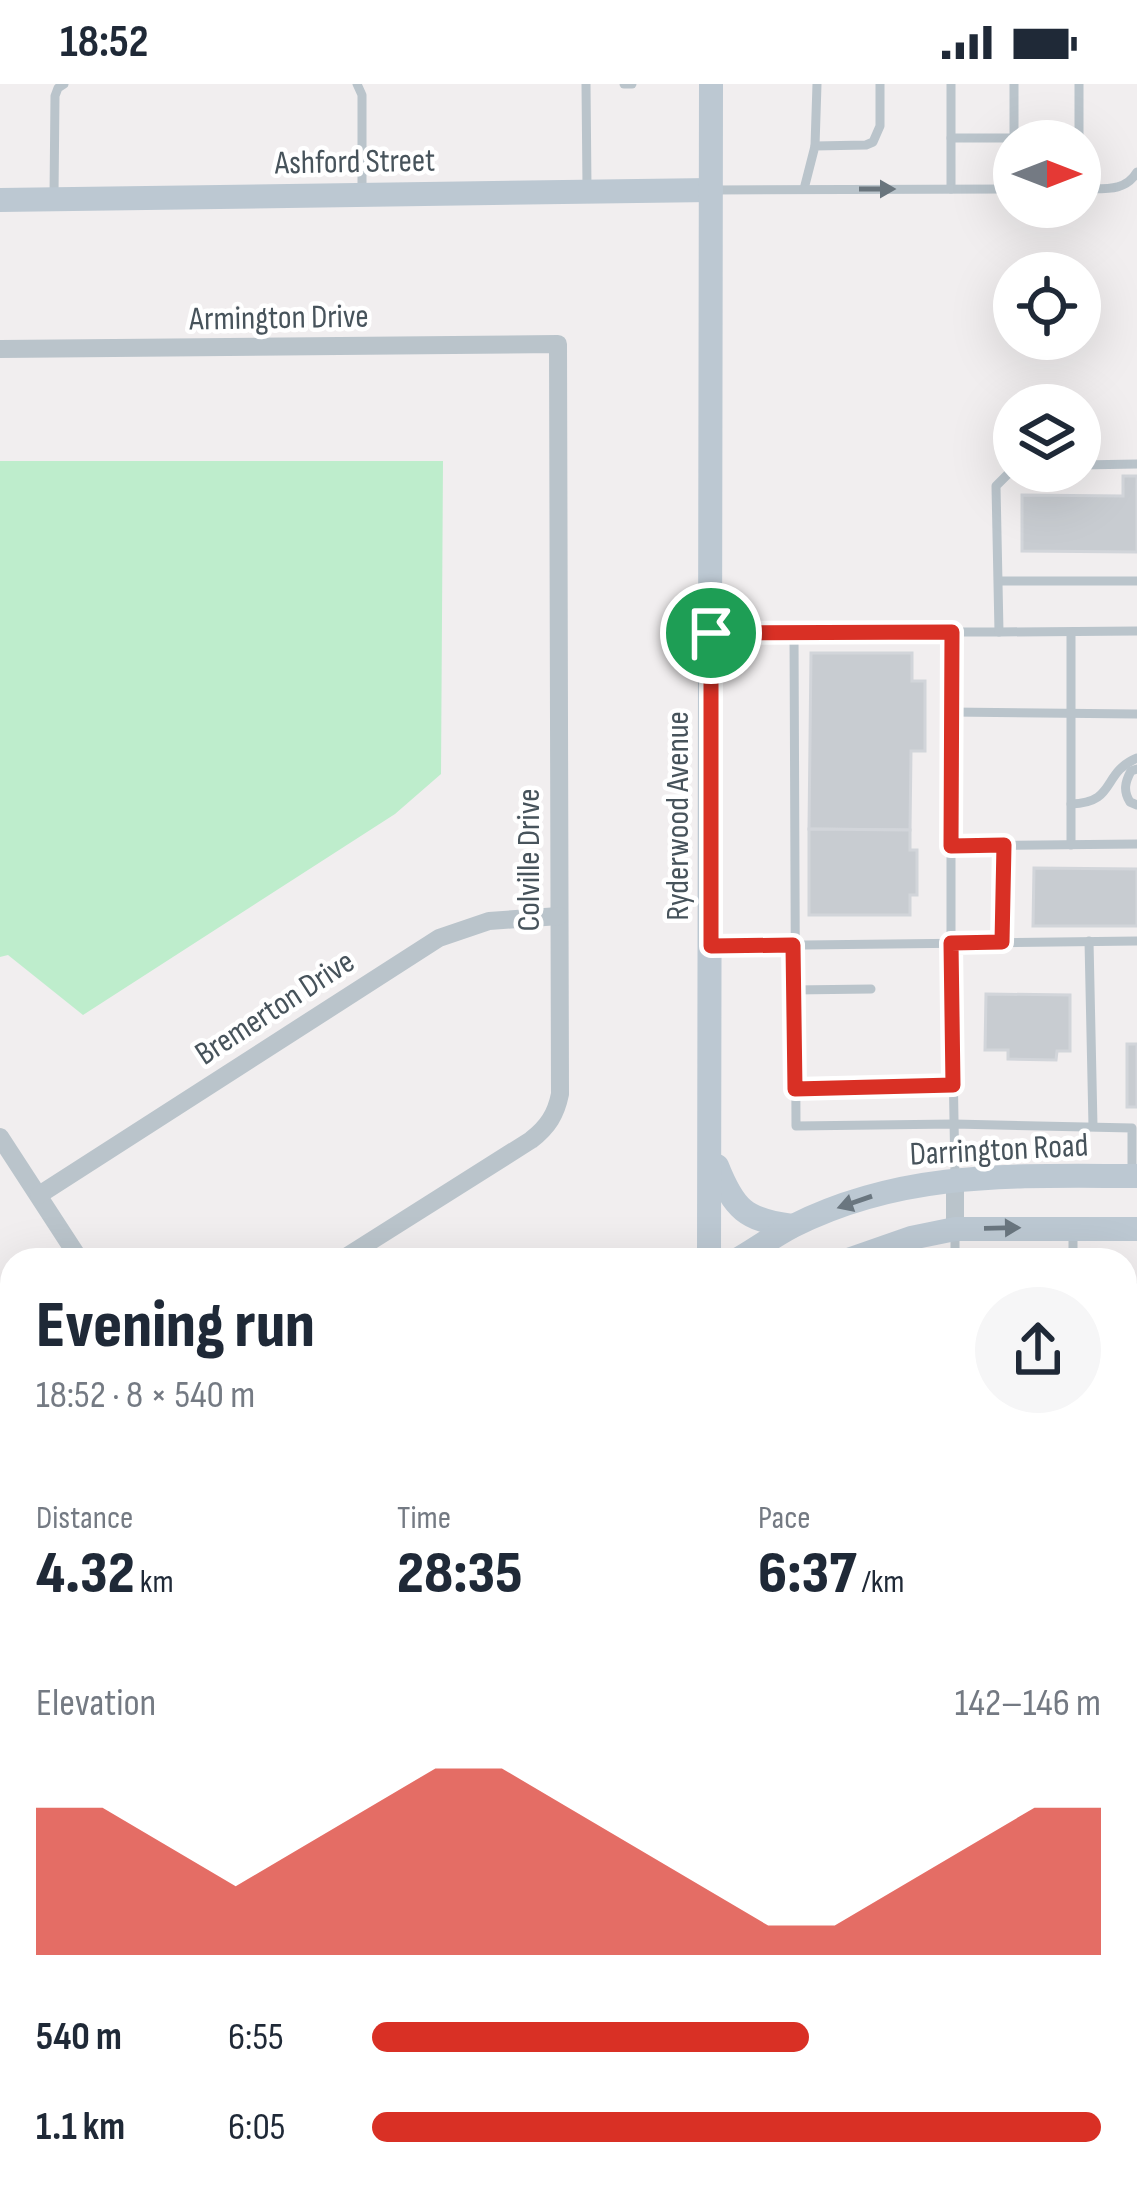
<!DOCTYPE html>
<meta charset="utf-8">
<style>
:root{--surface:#fff;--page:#f6f6f7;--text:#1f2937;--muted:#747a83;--accent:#d93025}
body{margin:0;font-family:"Sofia Sans Condensed",sans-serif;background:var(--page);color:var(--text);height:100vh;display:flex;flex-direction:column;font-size:45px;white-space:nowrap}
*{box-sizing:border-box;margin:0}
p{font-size:39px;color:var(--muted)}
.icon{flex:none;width:66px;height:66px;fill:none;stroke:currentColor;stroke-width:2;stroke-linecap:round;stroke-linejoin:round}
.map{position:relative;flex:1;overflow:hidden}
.sheet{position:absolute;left:0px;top:1164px;width:1137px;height:948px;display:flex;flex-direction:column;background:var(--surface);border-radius:36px 36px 0 0;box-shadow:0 12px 48px #0002}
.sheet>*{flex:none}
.needle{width:78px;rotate:90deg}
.tools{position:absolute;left:993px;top:36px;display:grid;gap:24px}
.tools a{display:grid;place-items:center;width:108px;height:108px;border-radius:50%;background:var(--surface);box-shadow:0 12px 48px #0002;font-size:60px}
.pin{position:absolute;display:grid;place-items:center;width:102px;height:102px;color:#fff;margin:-51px;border:6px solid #fff;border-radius:50%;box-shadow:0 3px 12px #0007}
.round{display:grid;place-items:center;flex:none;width:126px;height:126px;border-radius:63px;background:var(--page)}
.summary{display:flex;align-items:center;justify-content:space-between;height:204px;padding:0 36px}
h1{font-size:66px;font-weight:800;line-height:90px}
.metrics{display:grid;grid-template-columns:repeat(3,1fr);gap:18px;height:204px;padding:12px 36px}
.metrics div{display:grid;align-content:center}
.metrics b{font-size:60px;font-weight:800}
.metrics small{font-size:33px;font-weight:400}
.metrics p{font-size:33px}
.chart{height:336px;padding:24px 36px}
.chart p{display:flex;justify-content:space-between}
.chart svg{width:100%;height:216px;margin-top:12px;fill:var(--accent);opacity:.7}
ul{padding:0 36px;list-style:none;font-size:39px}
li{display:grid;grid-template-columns:192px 144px 1fr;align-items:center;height:90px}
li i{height:30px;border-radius:15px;background:var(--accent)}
.status{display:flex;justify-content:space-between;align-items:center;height:84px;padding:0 60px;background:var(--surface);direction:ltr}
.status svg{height:33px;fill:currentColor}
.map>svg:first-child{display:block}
.green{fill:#beedcc}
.building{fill:#c8ccd1;stroke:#d2d5da;stroke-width:3}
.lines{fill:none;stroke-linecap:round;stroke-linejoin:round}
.lane{stroke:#bac4cb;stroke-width:9}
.street{stroke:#bac4cb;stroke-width:18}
.secondary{stroke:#bcc8d2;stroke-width:24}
.oneway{fill:#6a757d}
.oneway2{fill:#6a767f}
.route-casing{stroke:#fff;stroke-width:24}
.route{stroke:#d93025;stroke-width:15}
.labels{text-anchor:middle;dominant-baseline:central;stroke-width:9;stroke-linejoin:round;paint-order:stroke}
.street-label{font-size:33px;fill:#47535b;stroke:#fff}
</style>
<div class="status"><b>18:52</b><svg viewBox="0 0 49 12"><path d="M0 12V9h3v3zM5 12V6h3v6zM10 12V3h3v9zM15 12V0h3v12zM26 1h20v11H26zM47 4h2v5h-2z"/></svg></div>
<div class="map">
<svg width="1137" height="2112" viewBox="0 0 1137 2112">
<rect width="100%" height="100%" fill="#f1eeef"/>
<path class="green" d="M0 377H443L441 690 395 730 83 931 8 871 0 873Z"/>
<g class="building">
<path d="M1123 392H1137V468L1022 467V411L1123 412Z"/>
<path d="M811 569H912V597H925V667H911L910 746 809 745Z"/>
<path d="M809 745 910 746V766H917V811H910V831H809Z"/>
<path d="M1034 784 1137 785V842H1033Z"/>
<path d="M986 910 1070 911V967H1057L1056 976 1008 975V966H985Z"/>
<rect x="1127" y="960" width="10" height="63"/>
<rect x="1125" y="1222" width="12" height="112"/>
<rect x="1125" y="1355" width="12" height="111"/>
<rect x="1125" y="1490" width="12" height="160"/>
</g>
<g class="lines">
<g class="lane">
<path d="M357 0 362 11V106"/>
<path d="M586 0 587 103"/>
<path d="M624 0H632"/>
<path d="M1014 0V54"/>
<path d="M951 54H1079V0"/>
<path d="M815 62 817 0"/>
<path d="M804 105 815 62 866 61 873 58 880 42V0"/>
<path d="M951 105V0"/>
<path d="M1080 105C1102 104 1125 109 1137 88"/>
<path d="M713 106 1014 105"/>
<path d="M54 111 55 12 58 4 64 0"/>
<path d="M1080 381 1137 380"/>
<path d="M999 497H1137"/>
<path d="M951 548H999L996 402 1014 384"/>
<path d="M999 548 1137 547"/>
<path d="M1071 548V761"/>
<path d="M711 549 951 548V859L955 1094"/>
<path d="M794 549 796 1042 954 1040 1132 1044V1092"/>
<path d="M951 628 1137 630"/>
<path d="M1137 685 1131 687C1125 698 1123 707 1130 718L1137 721"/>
<path d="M1071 720C1117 719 1101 689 1137 674"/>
<path d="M951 762 1137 760"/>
<path d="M1089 857 1093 1042"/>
<path d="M1002 858 1004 761"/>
<path d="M711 862 1137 857"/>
<path d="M794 906 871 905"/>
<path d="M795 1005 953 1001"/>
<path d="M1073 1145V1176"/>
<path d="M955 1176V1151"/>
<path d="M1125 1203H1137"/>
<path d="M1125 1345H1137"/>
<path d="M1125 1479H1137"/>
<path d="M1125 1663H1137"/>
</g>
<g class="street">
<path d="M0 265 558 260 560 1010C556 1030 548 1043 531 1056L341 1176"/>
<path d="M0 1053 80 1176"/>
<path d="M955 1094V1145"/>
<path d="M39 1111 439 854 489 837 559 832"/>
<path d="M0 1456 12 1474"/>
<path d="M1125 1797 1137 1801"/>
<path d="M0 1915 12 1907"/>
<path d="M1125 2021 1137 2012"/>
<path d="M133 2112 152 2100"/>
</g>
<g class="secondary">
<path d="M0 116 711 106"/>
<path d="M717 1082C734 1125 745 1136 792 1142"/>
<path d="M709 1176 711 0"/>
<path d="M737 1176C756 1165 774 1152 793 1142 904 1086 1016 1092 1137 1092"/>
<path d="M848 1176 911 1154 955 1145H1137"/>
<path d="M0 1657 12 1649"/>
<path d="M0 1856 12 1875"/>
<path d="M159 2100 168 2112"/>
</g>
</g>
<defs><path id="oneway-solid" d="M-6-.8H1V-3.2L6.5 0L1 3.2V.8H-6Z" transform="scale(3)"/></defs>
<use class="oneway" href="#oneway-solid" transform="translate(877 105)"/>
<g class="oneway2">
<use href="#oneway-solid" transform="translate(855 1118) rotate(161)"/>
<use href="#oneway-solid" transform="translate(1002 1144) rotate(-1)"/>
</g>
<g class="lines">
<g class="route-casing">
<path id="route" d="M952 548 951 762 1004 761 1002 858 951 859 953 1001 795 1005 793 861 711 862V549Z"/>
</g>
<use href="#route" class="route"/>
</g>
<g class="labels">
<g class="street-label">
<text transform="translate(355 78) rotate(-1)">Ashford Street</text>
<text transform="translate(279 234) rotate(-1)">Armington Drive</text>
<text transform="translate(678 732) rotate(-90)">Ryderwood Avenue</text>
<text transform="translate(529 776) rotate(-90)">Colville Drive</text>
<text transform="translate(275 924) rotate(-33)">Bremerton Drive</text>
<text transform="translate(999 1066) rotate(-3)">Darrington Road</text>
</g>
</g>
</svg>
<div class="tools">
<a><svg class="needle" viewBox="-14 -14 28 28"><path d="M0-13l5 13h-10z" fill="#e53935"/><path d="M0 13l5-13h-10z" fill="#747a83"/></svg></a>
<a><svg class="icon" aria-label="locate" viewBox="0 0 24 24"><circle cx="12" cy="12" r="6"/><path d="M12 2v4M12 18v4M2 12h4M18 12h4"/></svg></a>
<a><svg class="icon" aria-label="layers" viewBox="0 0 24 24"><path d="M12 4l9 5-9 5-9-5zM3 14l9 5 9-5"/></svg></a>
</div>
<div class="pin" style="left:711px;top:549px;background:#1e9e55"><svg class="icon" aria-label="arrive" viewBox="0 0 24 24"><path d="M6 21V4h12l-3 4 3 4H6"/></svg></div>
<section class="sheet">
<div class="summary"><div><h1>Evening run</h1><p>18:52 · 8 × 540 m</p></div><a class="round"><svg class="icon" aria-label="share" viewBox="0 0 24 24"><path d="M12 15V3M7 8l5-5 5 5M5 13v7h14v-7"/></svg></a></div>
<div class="metrics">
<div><p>Distance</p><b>4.32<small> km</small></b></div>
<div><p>Time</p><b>28:35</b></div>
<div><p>Pace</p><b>6:37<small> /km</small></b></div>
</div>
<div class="chart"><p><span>Elevation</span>142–146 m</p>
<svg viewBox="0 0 160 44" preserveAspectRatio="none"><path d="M0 44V14L10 14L20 22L30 30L40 22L50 14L60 6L70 6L80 14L90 22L100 30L110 38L120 38L130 30L140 22L150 14L160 14V44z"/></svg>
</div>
<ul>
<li><b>540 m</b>6:55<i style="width:60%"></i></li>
<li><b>1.1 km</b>6:05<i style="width:100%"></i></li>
</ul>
</section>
</div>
